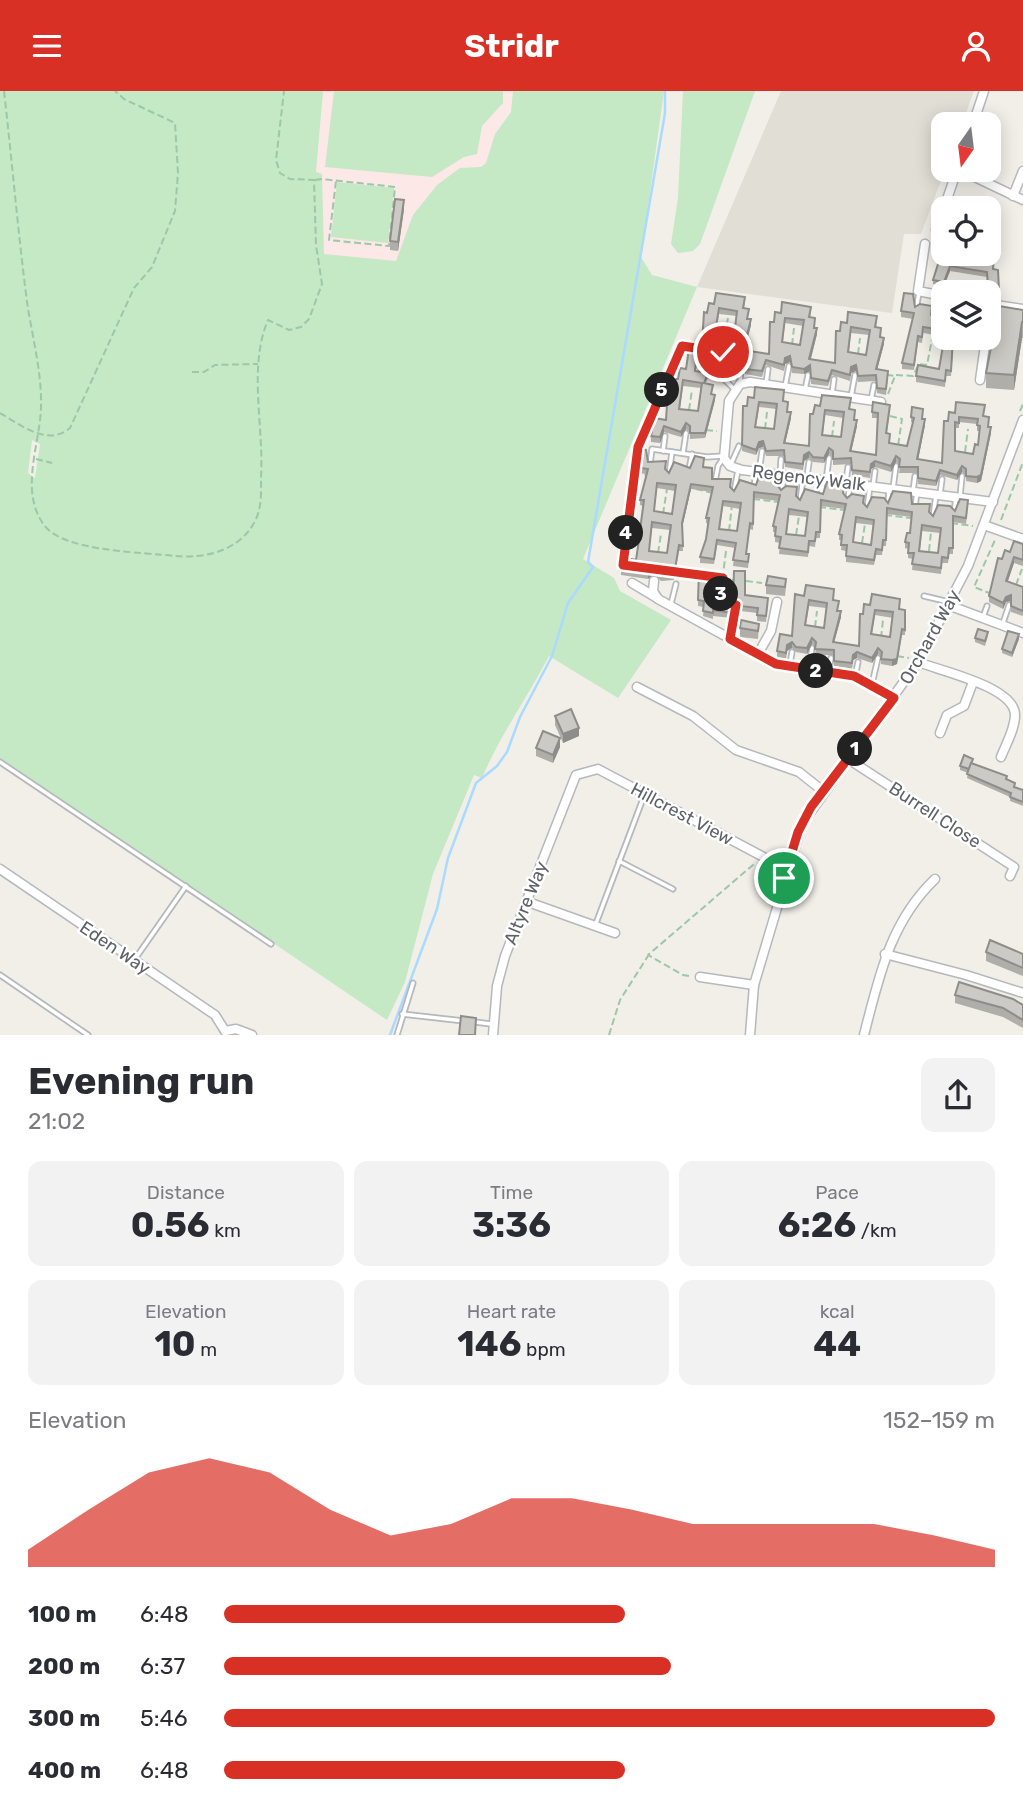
<!DOCTYPE html>
<meta charset="utf-8">
<style>
:root{--surface:#fff;--page:#f2f2f3;--text:#2b2b33;--muted:#7c7c81;--accent:#d93025}
body{margin:0;font-family:Rubik,sans-serif;background:var(--page);color:var(--text);height:100vh;display:flex;flex-direction:column;font-size:26px;white-space:nowrap}
*{box-sizing:border-box;margin:0}
p{font-size:23px;color:var(--muted)}
.icon{flex:none;width:38px;height:38px;fill:none;stroke:currentColor;stroke-width:2;stroke-linecap:round;stroke-linejoin:round}
.map{position:relative;height:944px;overflow:hidden}
.panel{display:flex;flex-direction:column;background:var(--surface);flex:1}
.panel>*{flex:none}
.needle{width:46px;rotate:194deg}
.controls{position:absolute;left:931px;top:21px;display:grid;gap:14px}
.controls a{display:grid;place-items:center;width:70px;height:70px;border-radius:14px;background:var(--surface);box-shadow:0 4px 18px #0003;font-size:35px}
.pin{position:absolute;display:grid;place-items:center;width:60px;height:60px;color:#fff;margin:-30px;border:4px solid #fff;border-radius:50%;box-shadow:0 2px 7px #0007}
.km{position:absolute;width:35px;height:35px;margin:-18px;border-radius:50%;background:#222;color:#fff;font-size:19px;line-height:35px;text-align:center}
.round{display:grid;place-items:center;flex:none;width:74px;height:74px;border-radius:14px;background:var(--page)}
.overview{display:flex;align-items:center;justify-content:space-between;height:119px;padding:0 28px}
h1{font-size:38px;font-weight:700;line-height:52px}
.metrics{display:grid;grid-template-columns:repeat(3,1fr);gap:10px;height:119px;padding:7px 28px}
.metrics div{display:grid;align-content:center;border-radius:14px;background:var(--page);text-align:center}
.metrics b{font-size:35px;font-weight:700}
.metrics small{font-size:19px;font-weight:400}
.metrics p{font-size:19px}
.chart{height:196px;padding:14px 28px}
.chart p{display:flex;justify-content:space-between}
.chart svg{width:100%;height:126px;margin-top:7px;fill:var(--accent);opacity:.7}
ul{padding:0 28px;list-style:none;font-size:23px}
li{display:grid;grid-template-columns:112px 84px 1fr;align-items:center;height:52px}
li i{height:18px;border-radius:9px;background:var(--accent)}
header{display:flex;justify-content:space-between;align-items:center;height:91px;padding:0 28px;background:var(--accent);color:#fff;font-size:32px;font-weight:700}
.map>svg:first-child{display:block}
.education{fill:#e1ded6}
.medical{fill:#fce8e6}
.green{fill:#c5e8c5;fill-rule:evenodd}
.lines{fill:none;stroke-linecap:round;stroke-linejoin:round}
.stream{stroke:#aadaff;stroke-width:2.5}
.lane-casing{stroke:#b5b8bc;stroke-width:7}
.street-casing{stroke:#b5b8bc;stroke-width:11}
.path{stroke:#9cc7a9;stroke-width:2;stroke-dasharray:7 3.5;stroke-linecap:butt}
.lane{stroke:#fff;stroke-width:3.5}
.street{stroke:#fff;stroke-width:8}
.wall{fill:#afaea9;fill-rule:evenodd}
.shaded-wall{fill:#8f8d8a}
.building{fill:#cccac5;stroke:#8f8d8a;stroke-width:2;fill-rule:evenodd}
.route-casing{stroke:#fff;stroke-width:14}
.route{stroke:#d93025;stroke-width:9}
.labels{text-anchor:middle;dominant-baseline:central;stroke-width:5;stroke-linejoin:round;paint-order:stroke}
.street-label{font-size:18px;fill:#5f6368;stroke:#fff}
</style>
<header><svg class="icon" aria-label="menu" viewBox="0 0 24 24"><path d="M4 6h16M4 12h16M4 18h16"/></svg>Stridr<svg class="icon" aria-label="person" viewBox="0 0 24 24"><circle cx="12" cy="8" r="4"/><path d="M4 21q1-7 8-7t8 7"/></svg></header>
<div class="map">
<svg width="1023" height="944" viewBox="0 0 1023 944">
<rect width="100%" height="100%" fill="#f1efe8"/>
<path class="education" d="M781 0H974L962 33H943L945 79 921 143H904L892 222 697 196Z"/>
<path class="medical" d="M323 0H513V13L495 43 486 72 481 76 460 77 437 94 413 124 397 170 324 164 322 83 316 82Z"/>
<g class="green">
<path d="M0 0H323L316 81 322 83 324 163 396 170 413 124 437 94 460 77 481 76 486 72 495 43 511 21 513 0H664L641 166 652 184 697 196 583 468 614 487 620 500 671 529 618 607 549 565C527 607 500 644 482 687L474 684 433 783 405 891 387 929 0 667ZM32 349 40 353 35 387 28 382Z"/>
<path d="M334 0H503V12L482 35 477 63 464 66 432 86 325 76Z"/>
<path d="M683 0H755L700 153 693 160 678 162 671 153 678 107Z"/>
<path d="M337 91 394 97 388 152 331 146Z"/>
</g>
<g class="lines">
<path class="stream" d="M390 944 437 818 448 767 476 692 497 675 507 661 520 626 552 565 568 512 593 476 588 471 665 22V0"/>
<g class="lane-casing">
<g id="lane">
<path d="M966 201 967 194"/>
<path d="M916 218 919 202"/>
<path d="M935 229 939 205"/>
<path d="M722 265 720 284 734 298"/>
<path d="M740 293 741 275"/>
<path d="M766 293 768 278"/>
<path d="M785 296 789 275"/>
<path d="M805 299 808 284"/>
<path d="M832 303 834 288"/>
<path d="M851 306 855 284"/>
<path d="M871 309 874 294"/>
<path d="M663 360 665 345"/>
<path d="M683 362 686 342"/>
<path d="M650 373 652 358 707 366 723 365"/>
<path d="M731 373 739 355"/>
<path d="M689 378 692 363"/>
<path d="M759 381 762 360"/>
<path d="M669 383 672 361"/>
<path d="M780 384 781 368"/>
<path d="M807 386 809 371"/>
<path d="M826 390 829 367"/>
<path d="M715 391 718 375 722 369"/>
<path d="M846 391 848 376"/>
<path d="M873 395 875 380"/>
<path d="M754 396 756 381"/>
<path d="M893 397 896 375"/>
<path d="M782 400 784 385"/>
<path d="M913 400 915 385"/>
<path d="M734 401 738 379"/>
<path d="M940 403 942 388"/>
<path d="M821 405 823 389"/>
<path d="M960 406 962 385"/>
<path d="M848 408 850 393"/>
<path d="M800 410 803 387"/>
<path d="M888 413 889 398"/>
<path d="M915 416 917 401"/>
<path d="M867 417 870 395"/>
<path d="M954 421 956 406"/>
<path d="M933 426 936 404"/>
<path d="M924 505 949 511"/>
<path d="M671 513 676 493"/>
<path d="M983 526 987 515"/>
<path d="M1002 535 1009 514"/>
<path d="M790 573 792 561"/>
<path d="M809 576 812 557"/>
<path d="M829 579 831 567"/>
<path d="M855 586 858 571"/>
<path d="M872 593 878 567"/>
<path d="M0 671 271 853"/>
<path d="M619 770 673 798"/>
<path d="M595 835 644 705"/>
<path d="M135 868 186 795"/>
<path d="M0 884 88 944"/>
<path d="M402 923 464 930"/>
<path d="M475 931 491 933"/>
<path d="M397 944 413 892"/>
</g>
</g>
<g class="street-casing">
<g id="street">
<path d="M973 33 984 0"/>
<path d="M960 79 1023 109"/>
<path d="M1013 105 1023 80"/>
<path d="M944 117 957 79"/>
<path d="M936 139 943 119"/>
<path d="M925 153 918 200 943 205"/>
<path d="M989 213 1023 218"/>
<path d="M989 230 991 213"/>
<path d="M980 289 986 247"/>
<path d="M881 311 750 291 740 293 729 310 724 367 730 375 742 379 993 411"/>
<path d="M984 434 1023 448"/>
<path d="M654 490 653 500 658 508 776 573 854 585 894 607"/>
<path d="M632 492 657 507"/>
<path d="M948 514 1023 542"/>
<path d="M758 563 771 540 777 511"/>
<path d="M918 571C941 580 1015 596 1015 624 1015 638 1006 653 1001 666"/>
<path d="M637 596 693 625 736 659 799 681 823 700"/>
<path d="M940 642 947 624 964 615 973 591"/>
<path d="M848 668 1014 776 1010 785"/>
<path d="M0 778 215 924 225 940"/>
<path d="M528 811 615 842"/>
<path d="M885 863 966 884 1023 902"/>
<path d="M700 886 754 894"/>
<path d="M225 940 236 938 252 944"/>
<path d="M493 944 497 895 505 865 576 684 598 678 786 778"/>
<path d="M750 944 754 894 802 733 918 571 968 475 1023 329"/>
<path d="M864 944C879 886 890 831 935 788"/>
</g>
</g>
<g class="path">
<path d="M4 0C12 70 18 141 27 211 32 245 42 281 41 316 40 354 19 400 44 434 63 461 143 461 175 465 206 468 242 459 256 428 262 415 261 399 261 386 264 335 248 276 268 229L289 239 301 236 309 228 322 193 316 154 314 89 290 88 280 82 276 69 284 0"/>
<path d="M315 89 322 88 395 96 389 155 329 149 336 90"/>
<path d="M725 243 728 227"/>
<path d="M792 254 794 237"/>
<path d="M858 263 860 247"/>
<path d="M192 281H204L215 274 258 273"/>
<path d="M681 282 670 281 682 255H689"/>
<path d="M896 284 913 285 919 273 927 274 933 243"/>
<path d="M888 303 895 285 888 284"/>
<path d="M689 319 692 299"/>
<path d="M1020 320 1023 313"/>
<path d="M0 322C21 334 47 356 70 337L134 197 152 176 175 120 178 82 175 32 124 8 115 0"/>
<path d="M890 325 902 328 898 355"/>
<path d="M655 331 648 330 670 281"/>
<path d="M765 338 767 321"/>
<path d="M706 339 717 340"/>
<path d="M832 346 834 330"/>
<path d="M644 357 638 356 648 331"/>
<path d="M965 361 968 338"/>
<path d="M36 368 52 372"/>
<path d="M634 383 646 384"/>
<path d="M696 398 713 402"/>
<path d="M753 408 779 411"/>
<path d="M819 416 845 419"/>
<path d="M663 423 667 398"/>
<path d="M885 424 911 427"/>
<path d="M1001 429 1023 371"/>
<path d="M951 432 973 435"/>
<path d="M729 440 732 414"/>
<path d="M796 444 799 425"/>
<path d="M862 452 865 433"/>
<path d="M726 460 720 507 726 510"/>
<path d="M929 460 931 441"/>
<path d="M658 462 661 443"/>
<path d="M625 474 628 425 638 356"/>
<path d="M673 481 699 484"/>
<path d="M711 486 734 489"/>
<path d="M746 490 762 492"/>
<path d="M1016 494 1022 478"/>
<path d="M992 503 974 496 995 449"/>
<path d="M815 536 817 520"/>
<path d="M733 538 735 520"/>
<path d="M881 547 883 529"/>
<path d="M897 565 909 567"/>
<path d="M689 885 683 884 648 864 754 773"/>
<path d="M609 944 620 909 648 865"/>
</g>
<use href="#lane" class="lane"/>
<use href="#street" class="street"/>
</g>
<g class="wall">
<path d="M404 118 398 160 390 159V150Z"/>
<path d="M945 171 994 172 993 178 998 179 999 203 988 201 987 186 950 180 944 195 933 193V189Z"/>
<path d="M745 212 744 217 751 234 745 259 769 263 774 231 781 222 811 221 810 227 817 243 811 268 835 272 840 240 847 232 877 231 876 236 884 253 877 278 888 285 886 304 877 302 876 290 858 291 856 280 851 282 850 290 832 284 828 295 811 293 810 280 804 283 792 282 790 271 785 273 784 280 766 274 762 286 745 283 743 271 726 272 723 261 718 263 717 271 697 268 695 280 708 287 706 292 715 309 705 347 690 348V341L686 338 681 346 664 341 660 352 651 351V345L666 329 671 297 686 278 702 253 707 222 714 213ZM719 223 737 225 734 245 716 242ZM785 232 803 235 800 254 783 252ZM851 242 869 244 866 264 849 261ZM683 295 701 297 698 320 680 318Z"/>
<path d="M915 216 931 225 954 247 951 285H946L945 296 916 291V285L939 278 943 255H940L941 245 923 242 922 252 918 251 914 279 902 278V272L913 228 901 226V220Z"/>
<path d="M1023 219V247H1022L1014 299 986 297V282Z"/>
<path d="M754 307 783 310 791 327 785 352 809 355 815 314 850 318 857 335 851 360 876 364 877 327H872V321L890 319 887 342 889 352 907 355 913 332 911 331V326L922 328 925 334 918 369 942 372 949 321 984 325 991 342 981 390 977 392 966 390V384L962 381 957 389 940 384 936 395 918 393V382H899L900 374 896 371 891 381 875 376 871 378 870 387 852 384 851 373 833 374V366L829 363 824 372 813 371 809 367 804 370 803 379 785 376 784 365H766L763 356 759 357 756 364 742 360 743 315H747ZM759 316 776 318 774 338 756 336ZM825 324 843 327 841 346 823 344ZM959 331 977 333V340H980L978 354 973 363 955 360V337H959Z"/>
<path d="M648 371 665 379 669 382 690 377 704 376 712 388 730 397 734 400 756 394H778L781 399 800 409 823 403H844L847 407 863 413 867 416 888 412 912 413 933 425 955 420 968 414 966 433 953 431V463H949L948 472H942L941 483 912 479 913 468 908 467V458L905 457V451L910 442 912 426 887 423 886 455H883L882 464H876L874 474 846 471V460L841 459 842 449H839V443L845 418 821 415 820 447H816L815 456 809 455 808 466 779 463 780 452 775 451V441H773V435L778 410 754 407 753 439 750 438 746 463 749 469 748 477 733 475 735 457 717 454 714 473 700 472V466L706 448 709 433 706 432V427L712 401 691 398 682 437 683 460H679L674 489 661 490 654 483 648 488 621 484V479L636 469 638 455 635 454V449L640 439 643 415 640 414V409L647 383 635 382V376ZM657 397 675 400 672 423 654 420ZM723 415 740 418 737 440 720 438ZM789 424 807 426 805 445 787 443ZM856 432 873 434 871 454 853 451ZM652 437 670 439 667 462 649 460ZM922 440 940 442 938 462 920 460Z"/>
<path d="M1023 453V475L1014 472 1008 490 1023 496V525L1011 521V510L1006 511 1003 518 989 511V505L1010 461Z"/>
<path d="M699 480 710 507 733 511 745 504 768 513 766 531 757 530V522L733 519 732 527 713 525V528L703 525 704 516 698 515Z"/>
<path d="M766 494 786 496 785 505 766 503Z"/>
<path d="M834 504 833 509 841 526 834 551 859 555 863 523 870 514 900 513V519H905V544H902L897 573 892 575 881 573V566L878 563 872 572 857 567 853 569 852 578 834 575V564H815L816 556 812 553 807 563 796 561 792 557 787 560 786 568 777 566V560L792 545 804 505ZM809 515 826 517 824 537 806 534ZM875 524 893 527 890 546 872 544Z"/>
<path d="M759 533 758 548 740 546V537Z"/>
<path d="M988 545 985 555 975 551V547Z"/>
<path d="M1019 548 1012 566 1002 562V558Z"/>
<path d="M555 625 579 645 563 652 555 634Z"/>
<path d="M560 656 553 672 536 665V657Z"/>
<path d="M972 673 1007 689 1015 696 1023 699V715L1010 710V706L967 687 968 682 960 679V675Z"/>
<path d="M986 861 1023 863V885L986 870Z"/>
<path d="M955 904 1023 914V937L1003 926 955 912Z"/>
</g>
<g class="shaded-wall">
<path d="M404 109V118L398 160V151Z"/>
<path d="M950 175V180L944 195V191Z"/>
<path d="M751 228V234L743 264V259Z"/>
<path d="M1022 231V247L1014 299V284Z"/>
<path d="M817 237V243L809 274V268Z"/>
<path d="M884 247V253L876 283V278Z"/>
<path d="M723 255V261L718 263 717 271 718 257Z"/>
<path d="M790 265V271L785 273 784 280 785 267Z"/>
<path d="M810 274V280L804 283V278Z"/>
<path d="M856 274V280L851 282 850 290 851 276Z"/>
<path d="M715 304V309L705 347V342Z"/>
<path d="M791 321V327L784 357V352Z"/>
<path d="M925 328V334L917 374V368Z"/>
<path d="M857 329V335L850 366V360Z"/>
<path d="M686 332V338L681 346V341Z"/>
<path d="M664 335V341L660 352V346Z"/>
<path d="M991 336V342L981 390 977 392V386Z"/>
<path d="M763 350V356L759 357 756 364V359L759 351Z"/>
<path d="M829 357V363L824 372V367Z"/>
<path d="M809 361V367L804 370 803 379 804 364Z"/>
<path d="M896 365V371L891 381V375Z"/>
<path d="M875 370V376L871 378 870 387 871 373Z"/>
<path d="M962 375V381L957 389V384Z"/>
<path d="M940 379V384L936 395V390Z"/>
<path d="M691 393V398L682 437V432Z"/>
<path d="M1014 466V472L1006 495V490Z"/>
<path d="M654 478V483L648 488V483Z"/>
<path d="M1011 504V510L1006 511 1003 518V512L1006 506Z"/>
<path d="M841 520V526L833 556V551Z"/>
<path d="M902 538 897 573 892 575V569Z"/>
<path d="M1019 543V548L1012 566V562Z"/>
<path d="M812 547V553L807 563V557Z"/>
<path d="M792 551V557L787 560 786 568 787 554Z"/>
<path d="M878 557V563L872 572V567Z"/>
<path d="M857 561V567L853 569 852 578 853 564Z"/>
<path d="M579 637V645L563 652V643Z"/>
<path d="M560 647V656L553 672V664Z"/>
</g>
<g class="building">
<path d="M395 108 404 109 398 151 390 150Z"/>
<path d="M947 163H956V165L984 170 985 166 994 167 993 178 998 179 999 199 988 197 987 181 950 175 944 191 933 189 939 170 945 171Z"/>
<path d="M716 202 745 206 743 217 749 218 747 228H751L743 259 769 263 770 231H774L775 221 781 222 782 211 811 216 809 226 815 227 814 237H817L809 268 835 272 836 240H840L841 231 847 232 848 221 877 225 875 236 881 237 880 246 884 247 876 278 888 280 886 298 877 297 876 284 858 285 856 274 851 276 850 284 832 279 828 290 811 287 810 274 804 278 792 276 790 265 785 267 784 274 766 269 762 280 745 278 743 265 726 266 723 255 718 257 717 265 697 262 695 280 708 282 704 292 713 294 711 303 715 304 705 342H690V335L686 332 681 341 664 335 660 346 651 345 654 327 666 329 668 297H671L672 288H678L680 277 686 278 690 251 702 253 704 221 707 222 709 212 714 213ZM719 217 737 220 734 245 715 242ZM785 227 804 229 800 254 782 251ZM851 236 870 239 866 264 848 261ZM683 289 702 292 698 320 679 318Z"/>
<path d="M904 202 913 203 915 216 920 213 932 215 931 224 935 228 941 216 943 217V247H953L951 280 946 279 945 290 916 285 918 274 939 278 944 249H940L942 239 923 236 922 246 918 245 914 274 902 272 914 222 901 220Z"/>
<path d="M999 215 1023 219V231H1022L1014 284 986 282Z"/>
<path d="M755 296 784 299 783 310 788 311 787 321H791L784 352 809 355 810 323H813L815 314 820 315 822 304 851 307 849 318 855 319 854 329H857L850 360 876 364 878 322 872 321 873 311 890 314 886 342 890 343 889 352 907 355 914 327 911 326 912 316 923 318 922 328H925L917 368 942 372 944 330H948L949 321 955 322 956 311 985 314 983 325 989 326 988 336H991L981 384 977 386 966 385V378L962 375 957 384 940 379 936 390 918 387V376H899L900 368 896 365 891 375 875 370 871 373 870 381 852 379 851 367 833 368V360L829 357 824 367 813 366 809 361 804 364 803 373 785 371 784 359 766 360 763 350 759 351 756 359 742 354 743 315H747L748 306 754 307ZM759 311 777 313 774 338 755 336ZM825 319 844 321 841 346 822 344ZM959 326 978 328 977 334 980 335 978 354 975 353 973 363 955 360V331L959 332Z"/>
<path d="M638 358 646 359 648 371 666 370 665 378 669 382 674 371 690 377 695 365 704 367 703 376 712 377V388H731L730 396 734 400 740 389 756 394 760 383 778 385 777 394 781 399 786 395 797 396 796 405 800 409 805 398 823 403 827 391 844 394 843 402 847 407 852 403 864 405 863 412 867 416 872 406 884 407 888 412 893 400 911 402 912 413H930L929 421 933 425 938 414 950 415 955 420 960 408 968 409 966 427 953 425V457H949L948 467 942 466 941 477 912 473 914 462H908L909 452 905 451 907 442H910L912 421 887 417 886 449H883L882 459 876 458 874 469 846 465 847 454H841L842 444 839 443 846 413 821 409 820 441H816L815 450H809L808 461 779 457 781 446 775 445 776 436 773 435 780 404 754 401 753 433 750 432 746 463H749L748 471 733 469 736 452 717 449 714 468 700 466 706 448 709 427H706L713 396 691 393 682 432 683 455 679 454 674 484H661L654 478 648 483 621 479 626 467 636 469 639 449H635L637 439H640L644 409H640L648 378 635 376ZM657 392 676 394 672 423 654 420ZM723 410 741 412 737 440 719 438ZM789 418 808 421 805 445 786 443ZM856 426 874 429 871 454 853 451ZM652 431 671 434 667 462 649 460ZM922 434 941 437 938 462 919 460Z"/>
<path d="M1014 450 1023 453V469L1014 466 1006 490 1023 496V520L1011 515V504L1006 506 1003 512 989 505 998 467 1002 468 1005 459 1010 461Z"/>
<path d="M699 480H711L709 507 733 511 734 480H745V504L768 507 766 525 757 524 758 517 733 514 732 522 713 519V522L703 520 704 510 698 509Z"/>
<path d="M768 485 786 488 785 496 766 494Z"/>
<path d="M806 494 834 498 833 509 839 510 837 520H841L833 551 859 555 860 523H863L864 513 870 514 872 503 900 508 899 518 905 519V539L902 538 897 568 892 569 881 568 882 561 878 557 872 567 857 561 853 564 852 572 834 570V559L815 558 816 551 812 547 807 557 796 556 792 551 787 554 786 562 777 560 780 543 792 545 795 503 804 505ZM809 509 827 512 824 537 805 534ZM875 519 893 521 890 546 871 543Z"/>
<path d="M741 529 759 533 758 540 740 537Z"/>
<path d="M978 538 988 541 985 550 975 547Z"/>
<path d="M1008 540 1019 543 1012 562 1002 558Z"/>
<path d="M571 618 579 637 563 643 555 625Z"/>
<path d="M543 640 560 647 553 664 536 657Z"/>
<path d="M964 664 973 668 969 678 960 675Z"/>
<path d="M971 672 1007 685 1006 688 1015 692 1014 696 1023 699V711L1010 706 1011 702 967 683Z"/>
<path d="M990 849 1023 863V877L986 861Z"/>
<path d="M959 891 1013 908 1023 914V929L1003 917 955 904Z"/>
<path d="M461 925 476 927 475 944H459Z"/>
</g>
<g class="lines">
<g class="route-casing">
<path id="route" d="M723 261 682 255 638 356 623 474 723 487 720 508 736 514 730 548 776 573 854 585 894 607 811 716 798 741 784 787"/>
</g>
<use href="#route" class="route"/>
</g>
<g class="labels">
<g class="street-label">
<text transform="translate(809 387) rotate(7)">Regency Walk</text>
<text transform="translate(930 546) rotate(-61)">Orchard Way</text>
<text transform="translate(682 723) rotate(28)">Hillcrest View</text>
<text transform="translate(935 724) rotate(33)">Burrell Close</text>
<text transform="translate(526 812) rotate(-68)">Altyre Way</text>
<text transform="translate(115 857) rotate(34)">Eden Way</text>
</g>
</g>
</svg>
<div class="controls">
<a><svg class="needle" viewBox="-14 -14 28 28"><path d="M0-13l5 13h-10z" fill="#e53935"/><path d="M0 13l5-13h-10z" fill="#7c7c81"/></svg></a>
<a><svg class="icon" aria-label="locate" viewBox="0 0 24 24"><circle cx="12" cy="12" r="6"/><path d="M12 2v4M12 18v4M2 12h4M18 12h4"/></svg></a>
<a><svg class="icon" aria-label="layers" viewBox="0 0 24 24"><path d="M12 4l9 5-9 5-9-5zM3 14l9 5 9-5"/></svg></a>
</div>
<div class="pin" style="left:784px;top:787px;background:#1e9e55"><svg class="icon" aria-label="arrive" viewBox="0 0 24 24"><path d="M6 21V4h12l-3 4 3 4H6"/></svg></div>
<div class="pin" style="left:723px;top:261px;background:#d93025"><svg class="icon" aria-label="check" viewBox="0 0 24 24"><path d="M5 12l5 5 9-10"/></svg></div>
<b class="km" style="left:855px;top:658px">1</b>
<b class="km" style="left:816px;top:580px">2</b>
<b class="km" style="left:721px;top:503px">3</b>
<b class="km" style="left:626px;top:442px">4</b>
<b class="km" style="left:662px;top:299px">5</b>
</div>
<section class="panel">
<div class="overview"><div><h1>Evening run</h1><p>21:02</p></div><a class="round"><svg class="icon" aria-label="share" viewBox="0 0 24 24"><path d="M12 15V3M7 8l5-5 5 5M5 13v7h14v-7"/></svg></a></div>
<div class="metrics">
<div><p>Distance</p><b>0.56<small> km</small></b></div>
<div><p>Time</p><b>3:36</b></div>
<div><p>Pace</p><b>6:26<small> /km</small></b></div>
</div>
<div class="metrics">
<div><p>Elevation</p><b>10<small> m</small></b></div>
<div><p>Heart rate</p><b>146<small> bpm</small></b></div>
<div><p>kcal</p><b>44</b></div>
</div>
<div class="chart"><p><span>Elevation</span>152–159 m</p>
<svg viewBox="0 0 160 44" preserveAspectRatio="none"><path d="M0 44V38L10 24L20 11L30 6L40 11L50 24L60 33L70 29L80 20L90 20L100 24L110 29L120 29L130 29L140 29L150 33L160 38V44z"/></svg>
</div>
<ul>
<li><b>100 m</b>6:48<i style="width:52%"></i></li>
<li><b>200 m</b>6:37<i style="width:58%"></i></li>
<li><b>300 m</b>5:46<i style="width:100%"></i></li>
<li><b>400 m</b>6:48<i style="width:52%"></i></li>
</ul>
</section>
